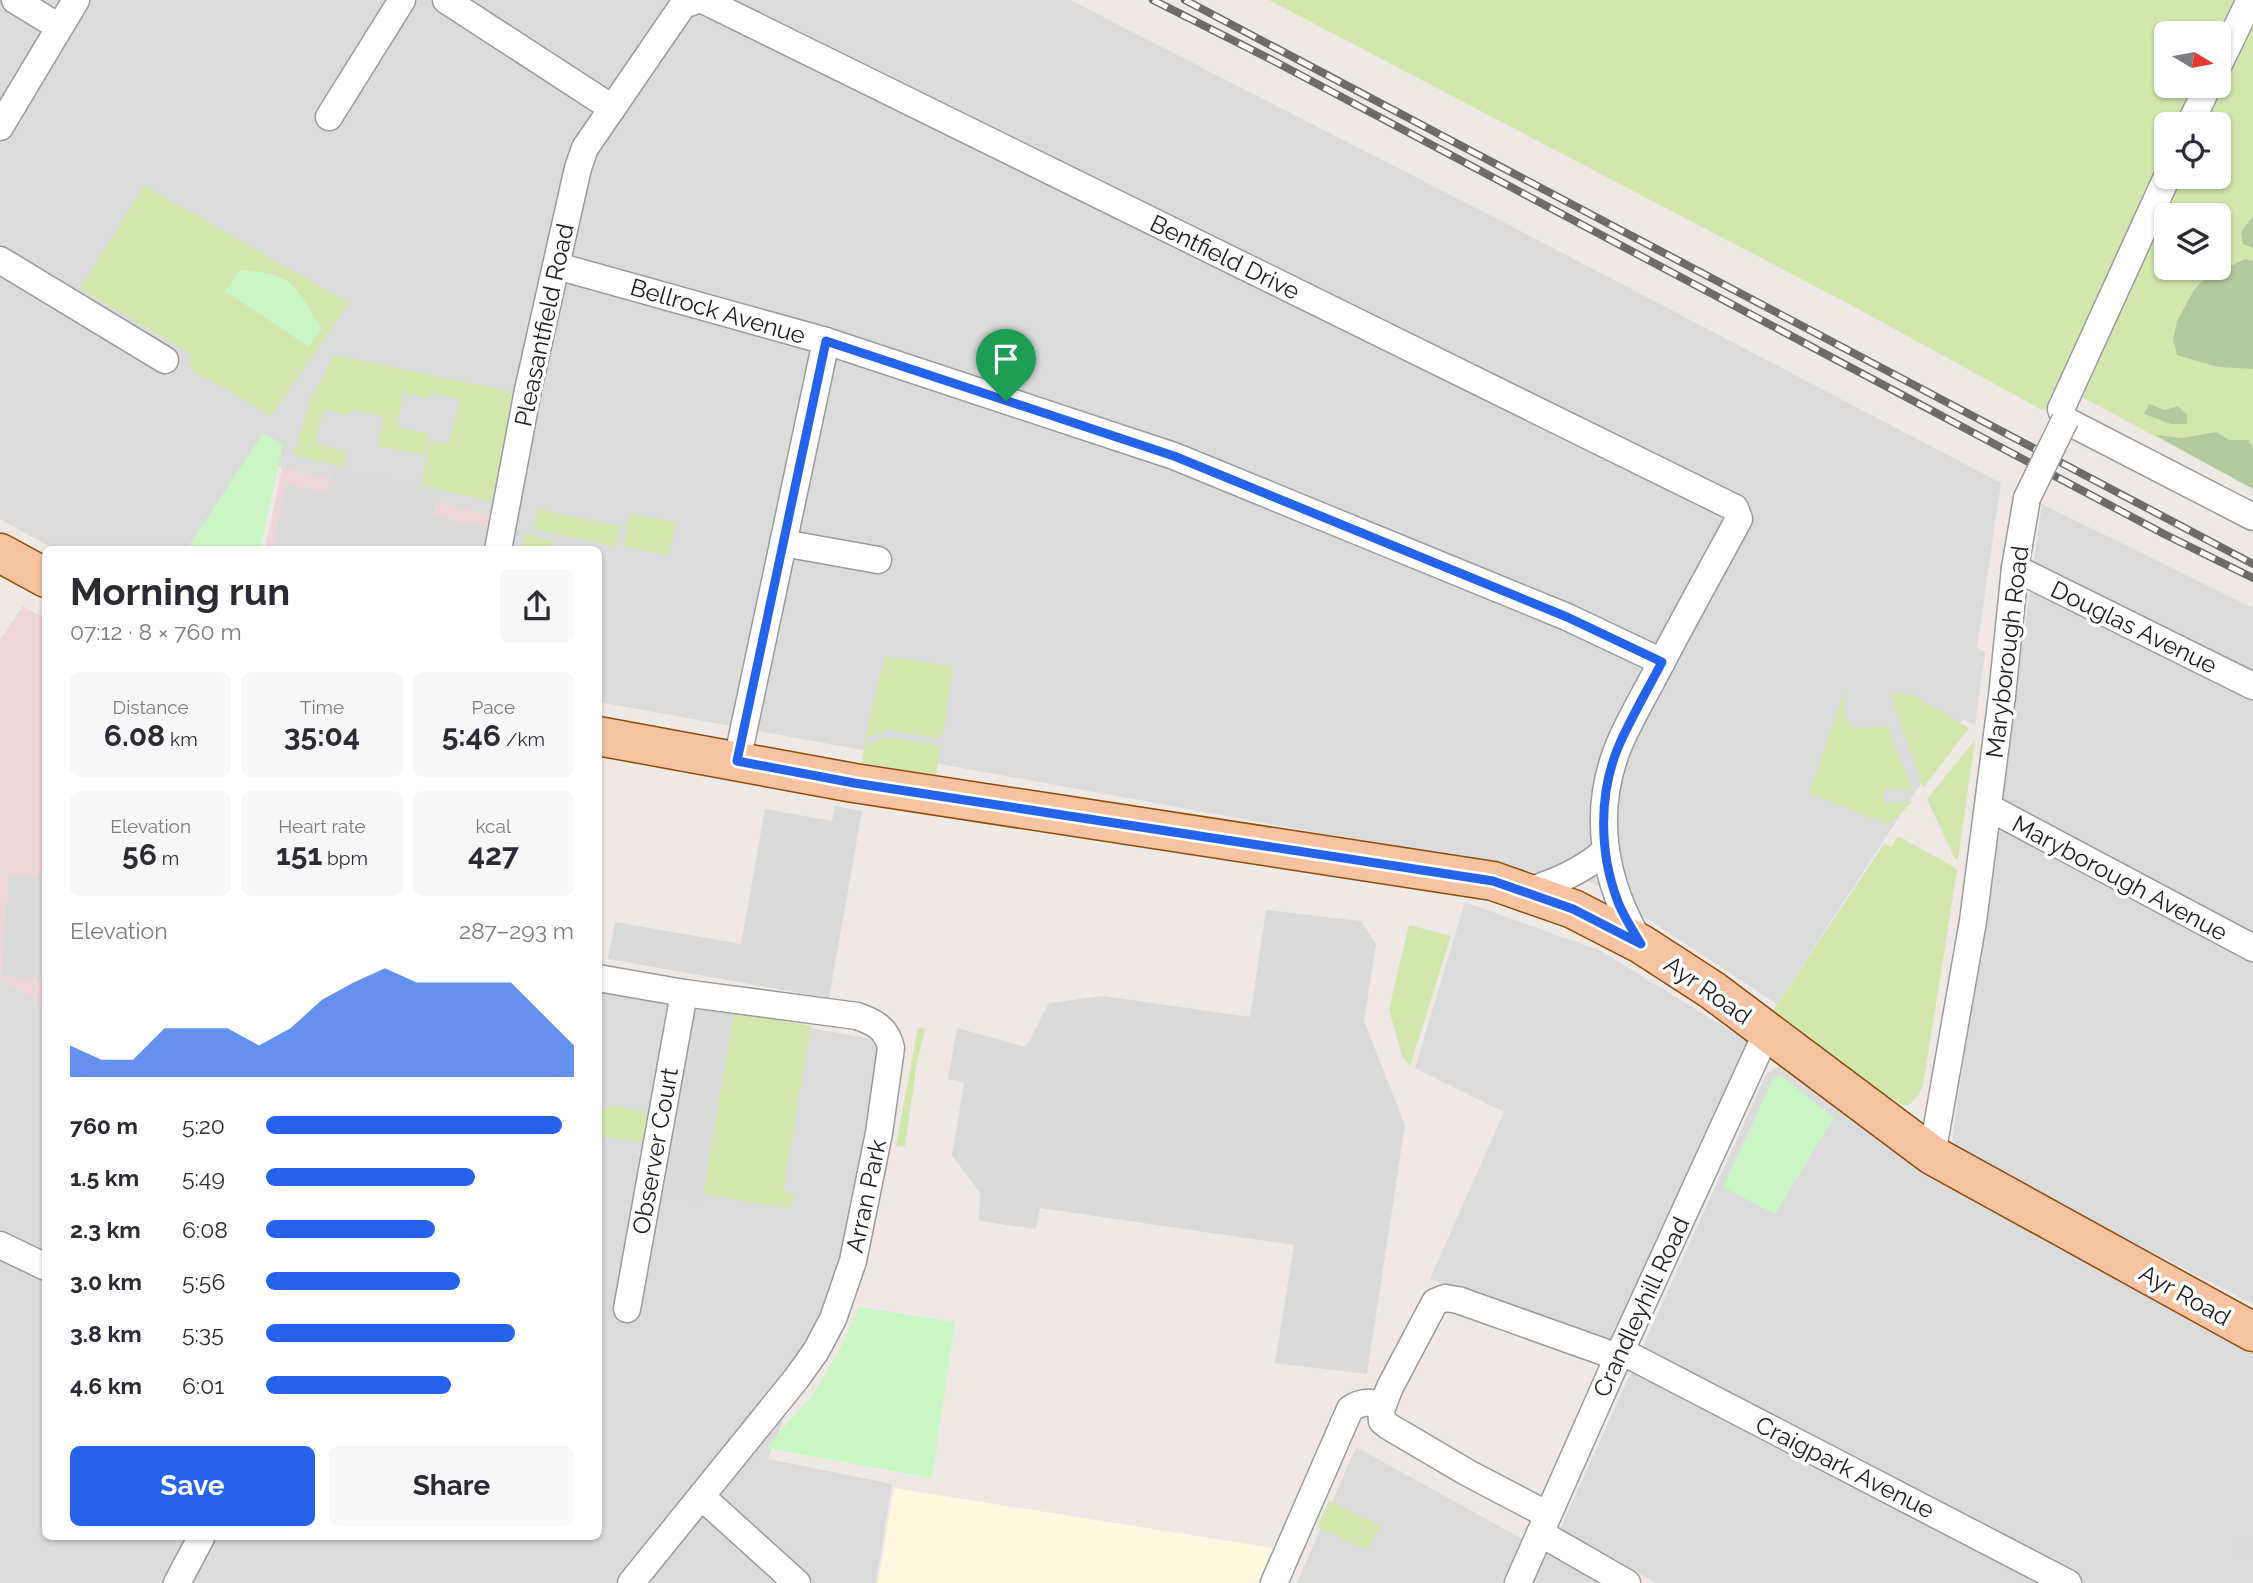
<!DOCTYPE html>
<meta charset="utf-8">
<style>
:root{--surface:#fff;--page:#f7f7f7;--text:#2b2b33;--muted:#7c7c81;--accent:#2563eb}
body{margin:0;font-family:Raleway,sans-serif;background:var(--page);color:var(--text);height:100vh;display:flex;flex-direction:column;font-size:26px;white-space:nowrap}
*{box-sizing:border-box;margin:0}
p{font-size:23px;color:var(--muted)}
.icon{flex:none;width:38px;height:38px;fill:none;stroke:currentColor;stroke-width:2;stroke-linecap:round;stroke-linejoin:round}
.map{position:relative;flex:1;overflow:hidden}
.details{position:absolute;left:42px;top:546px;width:560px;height:994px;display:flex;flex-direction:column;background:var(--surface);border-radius:10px;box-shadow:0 2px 5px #0004}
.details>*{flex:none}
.needle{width:46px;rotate:100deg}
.fabs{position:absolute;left:2154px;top:21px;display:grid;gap:14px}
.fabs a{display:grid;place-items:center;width:77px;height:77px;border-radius:10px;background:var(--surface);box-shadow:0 2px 5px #0004;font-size:35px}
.pin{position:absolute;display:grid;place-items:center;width:60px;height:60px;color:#fff;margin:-72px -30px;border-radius:50% 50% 50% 0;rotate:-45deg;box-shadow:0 0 7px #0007}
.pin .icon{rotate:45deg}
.round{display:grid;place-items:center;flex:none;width:74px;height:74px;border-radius:10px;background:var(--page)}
.head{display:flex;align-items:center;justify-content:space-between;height:119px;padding:0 28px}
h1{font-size:38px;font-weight:700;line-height:52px}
.metrics{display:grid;grid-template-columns:repeat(3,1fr);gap:10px;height:119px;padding:7px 28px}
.metrics div{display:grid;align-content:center;border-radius:10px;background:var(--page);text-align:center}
.metrics b{font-size:30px;font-weight:700}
.metrics small{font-size:19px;font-weight:400}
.metrics p{font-size:19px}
.chart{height:196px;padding:14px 28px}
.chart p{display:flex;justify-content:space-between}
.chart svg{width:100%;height:126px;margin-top:7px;fill:var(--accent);opacity:.7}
.button{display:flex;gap:14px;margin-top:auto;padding:14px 28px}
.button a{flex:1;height:80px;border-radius:10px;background:var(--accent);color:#fff;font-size:28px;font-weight:700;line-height:80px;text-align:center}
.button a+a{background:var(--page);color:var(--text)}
ul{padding:0 28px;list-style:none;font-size:23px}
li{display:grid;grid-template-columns:112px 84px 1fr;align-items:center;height:52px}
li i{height:18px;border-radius:9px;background:var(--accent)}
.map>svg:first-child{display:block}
.residential{fill:#dcdbdb}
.commercial{fill:#eed5d8}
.education{fill:#fdf8df}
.grass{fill:#d3e6ad;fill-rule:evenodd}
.forest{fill:#b2cb9c}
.park{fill:#c9f6c4}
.parking{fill:#dadada}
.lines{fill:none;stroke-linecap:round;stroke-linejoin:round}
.street-casing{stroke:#9b9b9b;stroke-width:29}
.primary-casing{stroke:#8f4b09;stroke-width:41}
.street{stroke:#fff;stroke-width:26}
.primary{stroke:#f6c3a2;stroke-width:38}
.rail-casing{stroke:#6c6c6c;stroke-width:8}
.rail{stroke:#fff;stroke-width:5;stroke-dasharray:16;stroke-linecap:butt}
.street-bridge-casing{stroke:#9b9b9b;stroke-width:29;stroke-linecap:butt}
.street-bridge{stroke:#fff;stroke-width:26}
.route-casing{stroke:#fff;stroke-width:14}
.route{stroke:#2563eb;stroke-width:9}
.labels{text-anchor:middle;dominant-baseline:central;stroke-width:7;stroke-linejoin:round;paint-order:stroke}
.street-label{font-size:24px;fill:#1e1e1e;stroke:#fff}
</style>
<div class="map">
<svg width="2253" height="1583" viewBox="0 0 2253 1583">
<rect width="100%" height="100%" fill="#eee9e5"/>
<g class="residential">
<path d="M0 0H1070L1513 227 2001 483 1977 648 1985 652 1975 725 1963 719 1777 1004 1568 867 1545 874 599 702 598 550 488 549 495 516 282 468 251 452 187 549H54L0 519Z"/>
<path d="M2042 504 2253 608V1304L1951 1148Z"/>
<path d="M1465 902 1601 951 1754 1045 1612 1348 1430 1279 1504 1112 1415 1068Z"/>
<path d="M0 978 45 1007 46 1536 190 1537 168 1583H0Z"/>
<path d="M599 989 881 1041 838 1281 768 1459 892 1484 876 1583H192L218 1537 598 1536Z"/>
<path d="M1780 1066 1895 1148 2054 1246 2253 1347V1583H1656L1560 1529 1767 1073Z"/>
<path d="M1356 1447 1602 1583H1297Z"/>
</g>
<g class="commercial">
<path d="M282 468 496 516 488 549 265 550Z"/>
<path d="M23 606 45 619V1007L0 978V640Z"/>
</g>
<path class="education" d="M894 1488 1273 1548 1258 1583H878Z"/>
<g class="grass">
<path d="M1269 0H2253V489L2058 384 2044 411 1849 304ZM2166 33H2219V86H2166ZM2166 124H2219V177H2166ZM2166 215H2219V268H2166Z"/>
<path d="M144 185 349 303 271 416 192 370 189 353 80 289Z"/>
<path d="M334 355 514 392 493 501 421 486 430 441 448 444 460 399 431 393 430 398 403 393 397 427 429 434 425 455 378 446 384 417 350 410 349 415 323 410 315 444 347 451 344 467 294 455 309 403Z"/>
<path d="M538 509 620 526 616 547 533 529Z"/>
<path d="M630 513 676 522 669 556 623 546Z"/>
<path d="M525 534 553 540 551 549H522Z"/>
<path d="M885 656 953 666 943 735 936 738 888 730 865 738Z"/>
<path d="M1845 689V716L1853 728 1888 726 1912 790H1884V802H1912L1889 825 1809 793Z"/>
<path d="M1890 694 1913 695 1969 728 1923 788Z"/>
<path d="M891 737 941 746 936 775 862 763 865 742 871 743Z"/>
<path d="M1975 740 1958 860 1954 857 1927 799Z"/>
<path d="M1898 836 1954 867 1957 871 1923 1086 1917 1097 1908 1106 1901 1104 1881 1092 1773 1010 1884 844 1891 847Z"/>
<path d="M1409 925 1451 936 1410 1066 1402 1056 1389 1009Z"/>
<path d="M734 1012 811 1026 783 1191 794 1193 791 1209 703 1194Z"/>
<path d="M918 1028 925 1029 917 1062 905 1147 896 1146Z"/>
<path d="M609 1105 654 1114 648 1143 599 1136V1108L608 1110Z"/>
<path d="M1329 1501 1380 1525 1368 1550 1317 1527Z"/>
</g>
<g class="forest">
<path d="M2253 216V248L2243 244 2241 232Z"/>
<path d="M2245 259 2253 261V369L2218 367 2177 355 2173 339 2177 321 2194 290 2204 279Z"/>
<path d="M2149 404 2165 410 2178 406 2187 415V424H2171L2144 414Z"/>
<path d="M2216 432 2229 440H2249L2253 448V489L2155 435 2182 438Z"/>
</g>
<g class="park">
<path d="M240 270C295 274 294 285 322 328L309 347 225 291Z"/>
<path d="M263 433 283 444 260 549H187Z"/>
<path d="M1780 1075 1834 1118 1775 1214 1723 1187 1773 1079Z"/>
<path d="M859 1307 955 1322 932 1478 766 1448 814 1393 839 1351Z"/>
</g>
<g class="parking">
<path d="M333 468 438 489 433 516 490 528 486 549 273 550 286 484 327 493Z"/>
<path d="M835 806 862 811 829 998 608 959 615 922 741 944 765 809 832 821Z"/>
<path d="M9 875 45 878V979L1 976Z"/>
<path d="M1266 910 1361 921 1376 944 1364 1021 1405 1125 1367 1374 1275 1363 1294 1245 1040 1208 1036 1229 979 1221 980 1193 952 1155 964 1083 948 1079 957 1028 1026 1047 1049 1003 1103 996 1250 1017Z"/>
<path d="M694 1005 734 1012 701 1202 661 1195Z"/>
<path d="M2235 1537 2253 1541V1557L2231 1552Z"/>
</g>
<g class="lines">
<g class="street-casing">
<g id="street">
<path d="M15 0 59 27"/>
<path d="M446 0 612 108"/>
<path d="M703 0 1735 508 1739 519C1712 569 1684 619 1658 669 1645 694 1630 719 1619 745 1591 813 1604 883 1641 944"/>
<path d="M2219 64 2250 0"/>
<path d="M329 117 402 0"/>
<path d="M2190 124 2208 86"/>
<path d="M0 127 76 0"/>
<path d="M2167 177 2061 409 2065 420 2253 517"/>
<path d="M0 260 165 360"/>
<path d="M557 266 826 341 1174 456 1567 617 1662 662"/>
<path d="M783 543 878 560"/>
<path d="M498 550 528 390 578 168 585 148 683 5 698 0"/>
<path d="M2015 568 2253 686"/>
<path d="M737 761 826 341"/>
<path d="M1988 807 2253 948"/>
<path d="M1526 892C1555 882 1581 872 1605 851"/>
<path d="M598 978 684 993 857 1016C874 1022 887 1028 891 1048L879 1133 853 1261 833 1319 816 1351 796 1379 631 1583"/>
<path d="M1932 1155 1973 921 2002 696 2015 568 2027 498"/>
<path d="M0 1245 46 1267"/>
<path d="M627 1309 684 993"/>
<path d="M1621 1351 2068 1583"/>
<path d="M702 1497 797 1583"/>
<path d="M1548 1515 1468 1473 1388 1426 1382 1421 1381 1410 1390 1387 1435 1302 1445 1298 1458 1300 1618 1357"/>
<path d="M1540 1533 1627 1583"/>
<path d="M177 1583 202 1536"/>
<path d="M1274 1583 1350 1409C1361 1401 1370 1402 1383 1405"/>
<path d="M1518 1583 1618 1357 1767 1032"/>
</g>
</g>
<g class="primary-casing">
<g id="primary">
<path d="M0 553 46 578"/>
<path d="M598 736 854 783 1493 881 1573 909 1641 944 1712 990 1932 1155 2253 1332"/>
</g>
</g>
<use href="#street" class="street"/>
<use href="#primary" class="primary"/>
<g class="rail-casing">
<g id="rail">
<path d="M1153 0 1272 60 2164 534 2253 578"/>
<path d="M1185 0 2253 564"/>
</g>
</g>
<use href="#rail" class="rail"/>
<g class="street-bridge-casing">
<path id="street-bridge" d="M2027 498 2065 420"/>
</g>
<use href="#street-bridge" class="street-bridge"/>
</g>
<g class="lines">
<g class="route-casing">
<path id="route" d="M826 341 1174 456 1567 617 1662 662C1648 689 1632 716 1620 743 1598 792 1599 853 1618 902 1624 917 1633 931 1641 944L1573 909 1493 881 854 783 737 761Z"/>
</g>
<use href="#route" class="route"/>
</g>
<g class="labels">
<g class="street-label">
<text transform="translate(1225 257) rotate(26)">Bentfield Drive</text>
<text transform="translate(718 311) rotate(16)">Bellrock Avenue</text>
<text transform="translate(544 325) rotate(-78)">Pleasantfield Road</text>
<text transform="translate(2134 627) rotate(26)">Douglas Avenue</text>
<text transform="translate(2007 652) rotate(-83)">Maryborough Road</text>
<text transform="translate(2120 878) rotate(28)">Maryborough Avenue</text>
<text transform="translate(1708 990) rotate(35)">Ayr Road</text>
<text transform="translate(655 1151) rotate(-80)">Observer Court</text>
<text transform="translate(866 1196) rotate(-78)">Arran Park</text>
<text transform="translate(2185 1295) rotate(29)">Ayr Road</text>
<text transform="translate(1641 1307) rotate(-65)">Crandleyhill Road</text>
<text transform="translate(1845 1467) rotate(27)">Craigpark Avenue</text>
</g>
</g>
</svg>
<div class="fabs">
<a><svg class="needle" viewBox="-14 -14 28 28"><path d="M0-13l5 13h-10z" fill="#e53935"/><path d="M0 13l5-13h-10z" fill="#7c7c81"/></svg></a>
<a><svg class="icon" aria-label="locate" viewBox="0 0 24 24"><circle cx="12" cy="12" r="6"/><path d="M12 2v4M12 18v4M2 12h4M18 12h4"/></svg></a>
<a><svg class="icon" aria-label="layers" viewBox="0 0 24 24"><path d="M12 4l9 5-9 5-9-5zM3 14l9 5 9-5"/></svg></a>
</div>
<div class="pin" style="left:1006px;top:401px;background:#1e9e55"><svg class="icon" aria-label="arrive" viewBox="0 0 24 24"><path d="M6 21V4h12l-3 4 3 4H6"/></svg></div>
<section class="details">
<div class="head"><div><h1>Morning run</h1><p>07:12 · 8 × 760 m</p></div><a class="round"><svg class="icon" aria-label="share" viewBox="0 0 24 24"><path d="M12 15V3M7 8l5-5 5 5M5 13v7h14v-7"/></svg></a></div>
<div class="metrics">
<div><p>Distance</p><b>6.08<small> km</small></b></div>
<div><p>Time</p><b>35:04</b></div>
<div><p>Pace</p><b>5:46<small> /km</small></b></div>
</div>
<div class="metrics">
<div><p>Elevation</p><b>56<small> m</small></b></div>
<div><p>Heart rate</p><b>151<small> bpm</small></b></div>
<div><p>kcal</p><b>427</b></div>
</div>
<div class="chart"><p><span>Elevation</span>287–293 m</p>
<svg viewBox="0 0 160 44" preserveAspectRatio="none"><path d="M0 44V33L10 38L20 38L30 27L40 27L50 27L60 33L70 27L80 17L90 11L100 6L110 11L120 11L130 11L140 11L150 22L160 33V44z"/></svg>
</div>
<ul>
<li><b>760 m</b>5:20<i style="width:96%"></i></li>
<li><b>1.5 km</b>5:49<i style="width:68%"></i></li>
<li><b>2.3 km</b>6:08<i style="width:55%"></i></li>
<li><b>3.0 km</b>5:56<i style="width:63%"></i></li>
<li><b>3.8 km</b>5:35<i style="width:81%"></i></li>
<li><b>4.6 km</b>6:01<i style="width:60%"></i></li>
</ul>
<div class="button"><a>Save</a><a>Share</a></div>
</section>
</div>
